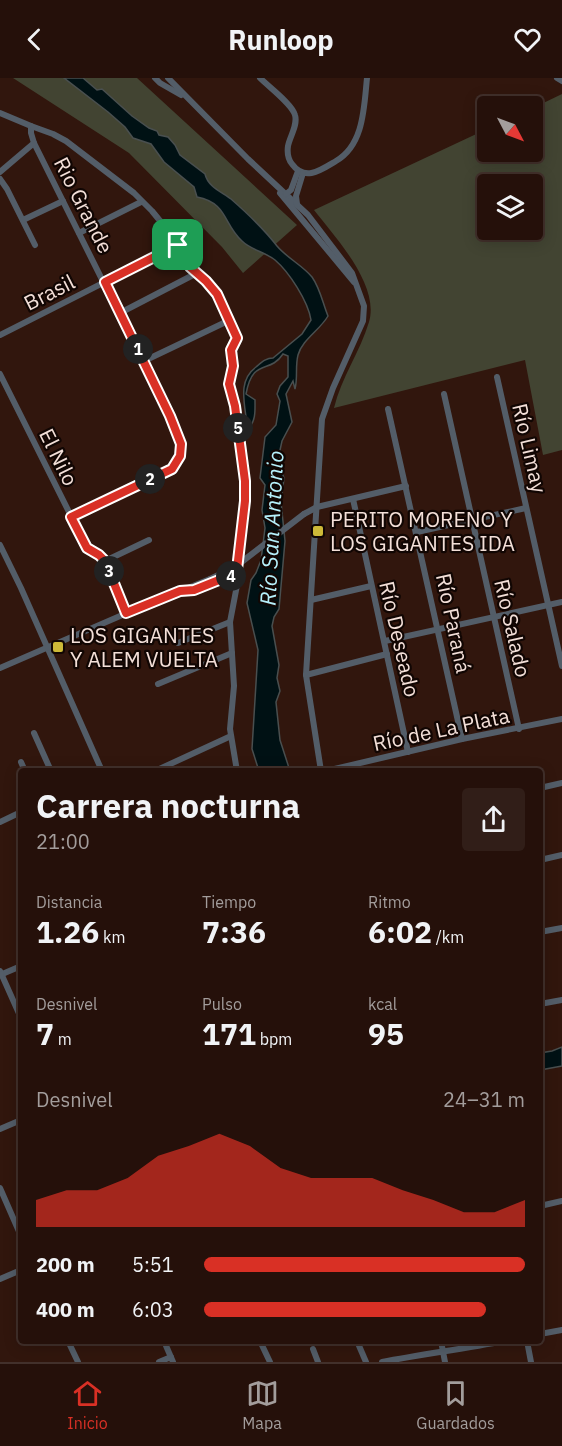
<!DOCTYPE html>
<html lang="es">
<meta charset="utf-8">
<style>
:root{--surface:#25100a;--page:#311e18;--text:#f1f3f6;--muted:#a39d9c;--line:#42302b;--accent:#d93025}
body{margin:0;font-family:"IBM Plex Sans",sans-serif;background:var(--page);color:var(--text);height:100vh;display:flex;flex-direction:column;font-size:22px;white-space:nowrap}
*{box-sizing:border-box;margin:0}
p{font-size:20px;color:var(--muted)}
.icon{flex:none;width:33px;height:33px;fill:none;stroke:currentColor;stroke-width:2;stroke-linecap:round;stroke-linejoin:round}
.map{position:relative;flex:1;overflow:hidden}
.drawer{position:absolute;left:18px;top:690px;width:525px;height:576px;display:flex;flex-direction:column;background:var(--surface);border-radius:6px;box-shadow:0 3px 15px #0003,0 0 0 2px var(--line)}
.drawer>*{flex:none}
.needle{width:39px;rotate:131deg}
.buttons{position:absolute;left:477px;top:18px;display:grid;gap:12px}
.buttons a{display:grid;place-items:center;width:66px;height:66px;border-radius:6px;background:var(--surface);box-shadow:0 3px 15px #0003,0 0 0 2px var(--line);font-size:30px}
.pin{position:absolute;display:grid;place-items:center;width:51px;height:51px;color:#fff;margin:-26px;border-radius:12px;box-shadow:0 3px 9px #0006}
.km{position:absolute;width:30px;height:30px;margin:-15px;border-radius:50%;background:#222;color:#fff;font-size:16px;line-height:30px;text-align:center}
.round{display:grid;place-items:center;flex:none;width:63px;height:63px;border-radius:6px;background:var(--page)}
.summary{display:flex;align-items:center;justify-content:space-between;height:102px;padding:0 18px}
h1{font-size:33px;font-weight:700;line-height:45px}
.metrics{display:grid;grid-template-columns:repeat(3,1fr);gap:9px;height:102px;padding:6px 18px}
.metrics div{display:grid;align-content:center}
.metrics b{font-size:30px;font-weight:700}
.metrics small{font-size:16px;font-weight:400}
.metrics p{font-size:16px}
.chart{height:168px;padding:12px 18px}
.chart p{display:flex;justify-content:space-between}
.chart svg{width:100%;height:108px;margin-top:6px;fill:var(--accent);opacity:.7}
ul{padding:0 18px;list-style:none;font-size:20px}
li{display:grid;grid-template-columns:96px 72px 1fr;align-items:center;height:45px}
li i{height:15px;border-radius:8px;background:var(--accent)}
header{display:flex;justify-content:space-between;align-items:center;height:78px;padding:0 18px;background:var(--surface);font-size:27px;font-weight:700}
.menu{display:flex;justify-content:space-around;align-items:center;height:84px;border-top:2px solid var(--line);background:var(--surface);font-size:16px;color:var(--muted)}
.menu a{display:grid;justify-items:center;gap:3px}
.menu .active{color:var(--accent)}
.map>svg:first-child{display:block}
.green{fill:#424432;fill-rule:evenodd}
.water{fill:#001114;stroke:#494f4f;stroke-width:1.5}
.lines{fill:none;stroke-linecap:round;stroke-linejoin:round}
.minor{stroke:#535d68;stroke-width:6}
.minor-bridge{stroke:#535d68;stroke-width:6}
.route-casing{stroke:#fff;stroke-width:12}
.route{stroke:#d93025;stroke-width:8}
.poi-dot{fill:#cdb938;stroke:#110603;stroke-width:2}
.labels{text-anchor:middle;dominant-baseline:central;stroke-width:4.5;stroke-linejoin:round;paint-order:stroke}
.street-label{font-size:21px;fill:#f3dfd8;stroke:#110603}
.poi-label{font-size:21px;fill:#f3dfd8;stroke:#110603;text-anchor:start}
.water-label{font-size:22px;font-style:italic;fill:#b5f0fb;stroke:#110603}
</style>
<header><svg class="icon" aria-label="back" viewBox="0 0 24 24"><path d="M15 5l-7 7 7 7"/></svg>Runloop<svg class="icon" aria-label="heart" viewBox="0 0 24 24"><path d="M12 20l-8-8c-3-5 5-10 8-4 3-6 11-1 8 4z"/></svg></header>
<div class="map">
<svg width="562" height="1284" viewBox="0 0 562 1284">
<rect width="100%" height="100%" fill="#31160d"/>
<g class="green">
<path d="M13 0H137L297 147 243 195 222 169 129 75Z"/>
<path d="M562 16V372L543 377 525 282 334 330C341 300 360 274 369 244 380 207 335 159 314 132L487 51 488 74H532L533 30ZM488 106H532V152H488Z"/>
</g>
<g class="water">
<path d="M64 0H83L97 12 102 11 132 38 149 50 157 53 159 57 168 59 175 67 180 77 205 96C208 109 222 114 231 121 247 135 264 151 277 168 287 180 302 187 312 199 320 210 323 226 328 238 320 252 302 262 298 277 295 289 298 299 295 311L293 303 286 316 292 344 282 363 280 372V388L284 400 281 424 285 463 279 531 274 539 272 548 279 587 277 600 280 613 276 624 280 662 290 693H259L252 671 258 572 247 525 251 502 256 495 261 482 265 450 262 432 265 407 260 400 265 359 276 347 280 323 277 316 280 308 288 299V278L283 276C269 297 253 279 246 316L255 322C255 332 256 342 249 350L247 347C245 326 237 303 256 289 262 284 266 280 273 280L302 256 311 242C308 223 289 194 275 182 265 174 251 172 242 163 223 146 228 125 197 119L194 109 164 84 151 66 133 60 125 49 108 34Z"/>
<path d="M562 969V988L540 992V975L552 973Z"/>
</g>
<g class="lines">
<g class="minor">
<path d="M155 0 160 5 181 17"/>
<path d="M168 0 248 81 308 137 352 195 364 228 363 243 333 310 322 341 306 597 321 693"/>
<path d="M260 0C269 9 292 26 295 37 298 47 290 58 288 68 287 75 288 81 292 86 305 104 321 92 336 83 364 67 364 29 367 0"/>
<path d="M557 0 562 3"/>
<path d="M0 35 31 48V55L34 65 170 338 181 366V373L179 382 172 391 71 439"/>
<path d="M31 48 53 56 66 63 134 115 152 133 170 155 192 191 206 203 217 216 237 260 231 272 233 288 229 306 237 340 245 422 236 500"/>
<path d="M0 94 34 65"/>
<path d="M0 101 7 111 35 167"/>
<path d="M280 115 354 204"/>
<path d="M286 116 291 112 298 93"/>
<path d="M297 126 296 118 303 95"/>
<path d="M23 142 63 123"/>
<path d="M79 155 141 124"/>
<path d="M120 235 197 195"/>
<path d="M0 257 178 167"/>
<path d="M144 283 230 242"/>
<path d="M0 296 87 470 99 477 105 483 127 535"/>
<path d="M497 299 562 588"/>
<path d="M444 316 519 651"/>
<path d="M388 331 462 661"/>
<path d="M353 421 408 674"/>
<path d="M304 436 317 429 406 408"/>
<path d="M417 454 526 430"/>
<path d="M0 467 21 510 102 693"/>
<path d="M105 483 149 462"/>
<path d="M180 513 194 512 229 498H234L238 502 230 544 234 608 230 651 237 693"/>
<path d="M311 522 371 508"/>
<path d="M385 563 562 524"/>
<path d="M178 565 230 544"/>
<path d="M0 590 127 535 210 501"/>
<path d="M306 597 387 576"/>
<path d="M158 606 232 575"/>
<path d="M34 655 51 693"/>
<path d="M21 684 25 693"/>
<path d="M155 693 231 658"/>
<path d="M326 693 462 661 562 641"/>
<path d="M540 710 562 705"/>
<path d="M0 744 21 734"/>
<path d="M540 782 562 777"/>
<path d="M540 854 562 850"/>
<path d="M0 893 21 940"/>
<path d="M0 897 21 888"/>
<path d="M540 926 562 922"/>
<path d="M0 1051 21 1042"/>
<path d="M0 1110 21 1158"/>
<path d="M540 1128 562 1123"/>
<path d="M0 1201 21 1192"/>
<path d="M540 1256 562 1252"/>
<path d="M68 1263 78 1284"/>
<path d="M164 1263 173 1284"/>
<path d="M260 1263 270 1284"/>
<path d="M357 1263 366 1284"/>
<path d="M441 1263 445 1284"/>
<path d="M527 1263 531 1284"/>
<path d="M313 1271 318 1284"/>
<path d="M159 1284 171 1279"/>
<path d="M382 1284C423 1276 463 1271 504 1263"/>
</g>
<path class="minor-bridge" d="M210 501 235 489 304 436"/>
</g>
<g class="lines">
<g class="route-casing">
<path id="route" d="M178 167 190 189 206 203 217 216 237 260 231 272 233 288 229 306 235 328 245 403V423L236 500 229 498 194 512 180 513 126 535 105 483 99 477 87 470 71 439 172 391 180 378 181 366 170 338 105 204Z"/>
</g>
<use href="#route" class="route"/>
</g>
<g class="poi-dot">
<rect x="312" y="447" width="12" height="12" rx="3"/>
<rect x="52" y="563" width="12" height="12" rx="3"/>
</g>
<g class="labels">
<g class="street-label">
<text transform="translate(84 127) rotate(63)">Rio Grande</text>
<text transform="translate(49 214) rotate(-27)">Brasil</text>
<text transform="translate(530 370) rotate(77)">Río Limay</text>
<text transform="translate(59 379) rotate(64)">El Nilo</text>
<text transform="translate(454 545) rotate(78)">Río Paraná</text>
<text transform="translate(513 550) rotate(77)">Río Salado</text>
<text transform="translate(400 561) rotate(77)">Río Deseado</text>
<text transform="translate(441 651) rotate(-12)">Río de La Plata</text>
</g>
<g class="poi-label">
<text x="330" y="441">PERITO MORENO Y<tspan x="330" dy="24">LOS GIGANTES IDA</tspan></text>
<text x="70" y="557">LOS GIGANTES<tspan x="70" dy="24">Y ALEM VUELTA</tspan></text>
</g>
<g class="water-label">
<text transform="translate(271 450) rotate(-87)">Río San Antonio</text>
</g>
</g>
</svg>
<div class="buttons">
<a><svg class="needle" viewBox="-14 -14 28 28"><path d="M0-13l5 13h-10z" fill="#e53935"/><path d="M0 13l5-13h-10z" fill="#a39d9c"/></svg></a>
<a><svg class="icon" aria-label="layers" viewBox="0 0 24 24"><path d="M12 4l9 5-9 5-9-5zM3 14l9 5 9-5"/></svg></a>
</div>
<div class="pin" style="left:178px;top:167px;background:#1e9e55"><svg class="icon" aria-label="arrive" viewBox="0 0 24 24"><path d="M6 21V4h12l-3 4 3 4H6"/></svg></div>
<b class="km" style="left:138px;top:271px">1</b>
<b class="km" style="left:150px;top:401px">2</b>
<b class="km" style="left:109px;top:493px">3</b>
<b class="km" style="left:231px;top:498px">4</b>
<b class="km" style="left:238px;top:350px">5</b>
<section class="drawer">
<div class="summary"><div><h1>Carrera nocturna</h1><p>21:00</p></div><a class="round"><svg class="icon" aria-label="share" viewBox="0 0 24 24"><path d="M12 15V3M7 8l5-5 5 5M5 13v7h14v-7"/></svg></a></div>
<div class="metrics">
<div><p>Distancia</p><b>1.26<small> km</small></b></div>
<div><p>Tiempo</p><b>7:36</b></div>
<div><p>Ritmo</p><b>6:02<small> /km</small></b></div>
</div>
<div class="metrics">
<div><p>Desnivel</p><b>7<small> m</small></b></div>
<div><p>Pulso</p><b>171<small> bpm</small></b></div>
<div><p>kcal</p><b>95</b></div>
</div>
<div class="chart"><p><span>Desnivel</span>24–31 m</p>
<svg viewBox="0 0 160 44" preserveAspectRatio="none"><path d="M0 44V33L10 29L20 29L30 24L40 15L50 11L60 6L70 11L80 20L90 24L100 24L110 24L120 29L130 33L140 38L150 38L160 33V44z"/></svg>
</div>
<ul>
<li><b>200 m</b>5:51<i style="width:100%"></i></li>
<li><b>400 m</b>6:03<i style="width:88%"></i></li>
</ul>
</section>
</div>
<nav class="menu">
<a class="active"><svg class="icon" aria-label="home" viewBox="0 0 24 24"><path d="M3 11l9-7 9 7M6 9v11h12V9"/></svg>Inicio</a>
<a><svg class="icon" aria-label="map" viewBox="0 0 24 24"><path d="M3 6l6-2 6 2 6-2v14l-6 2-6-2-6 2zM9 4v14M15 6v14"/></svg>Mapa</a>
<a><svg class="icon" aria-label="saved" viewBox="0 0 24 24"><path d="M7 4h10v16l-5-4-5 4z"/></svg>Guardados</a>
</nav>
